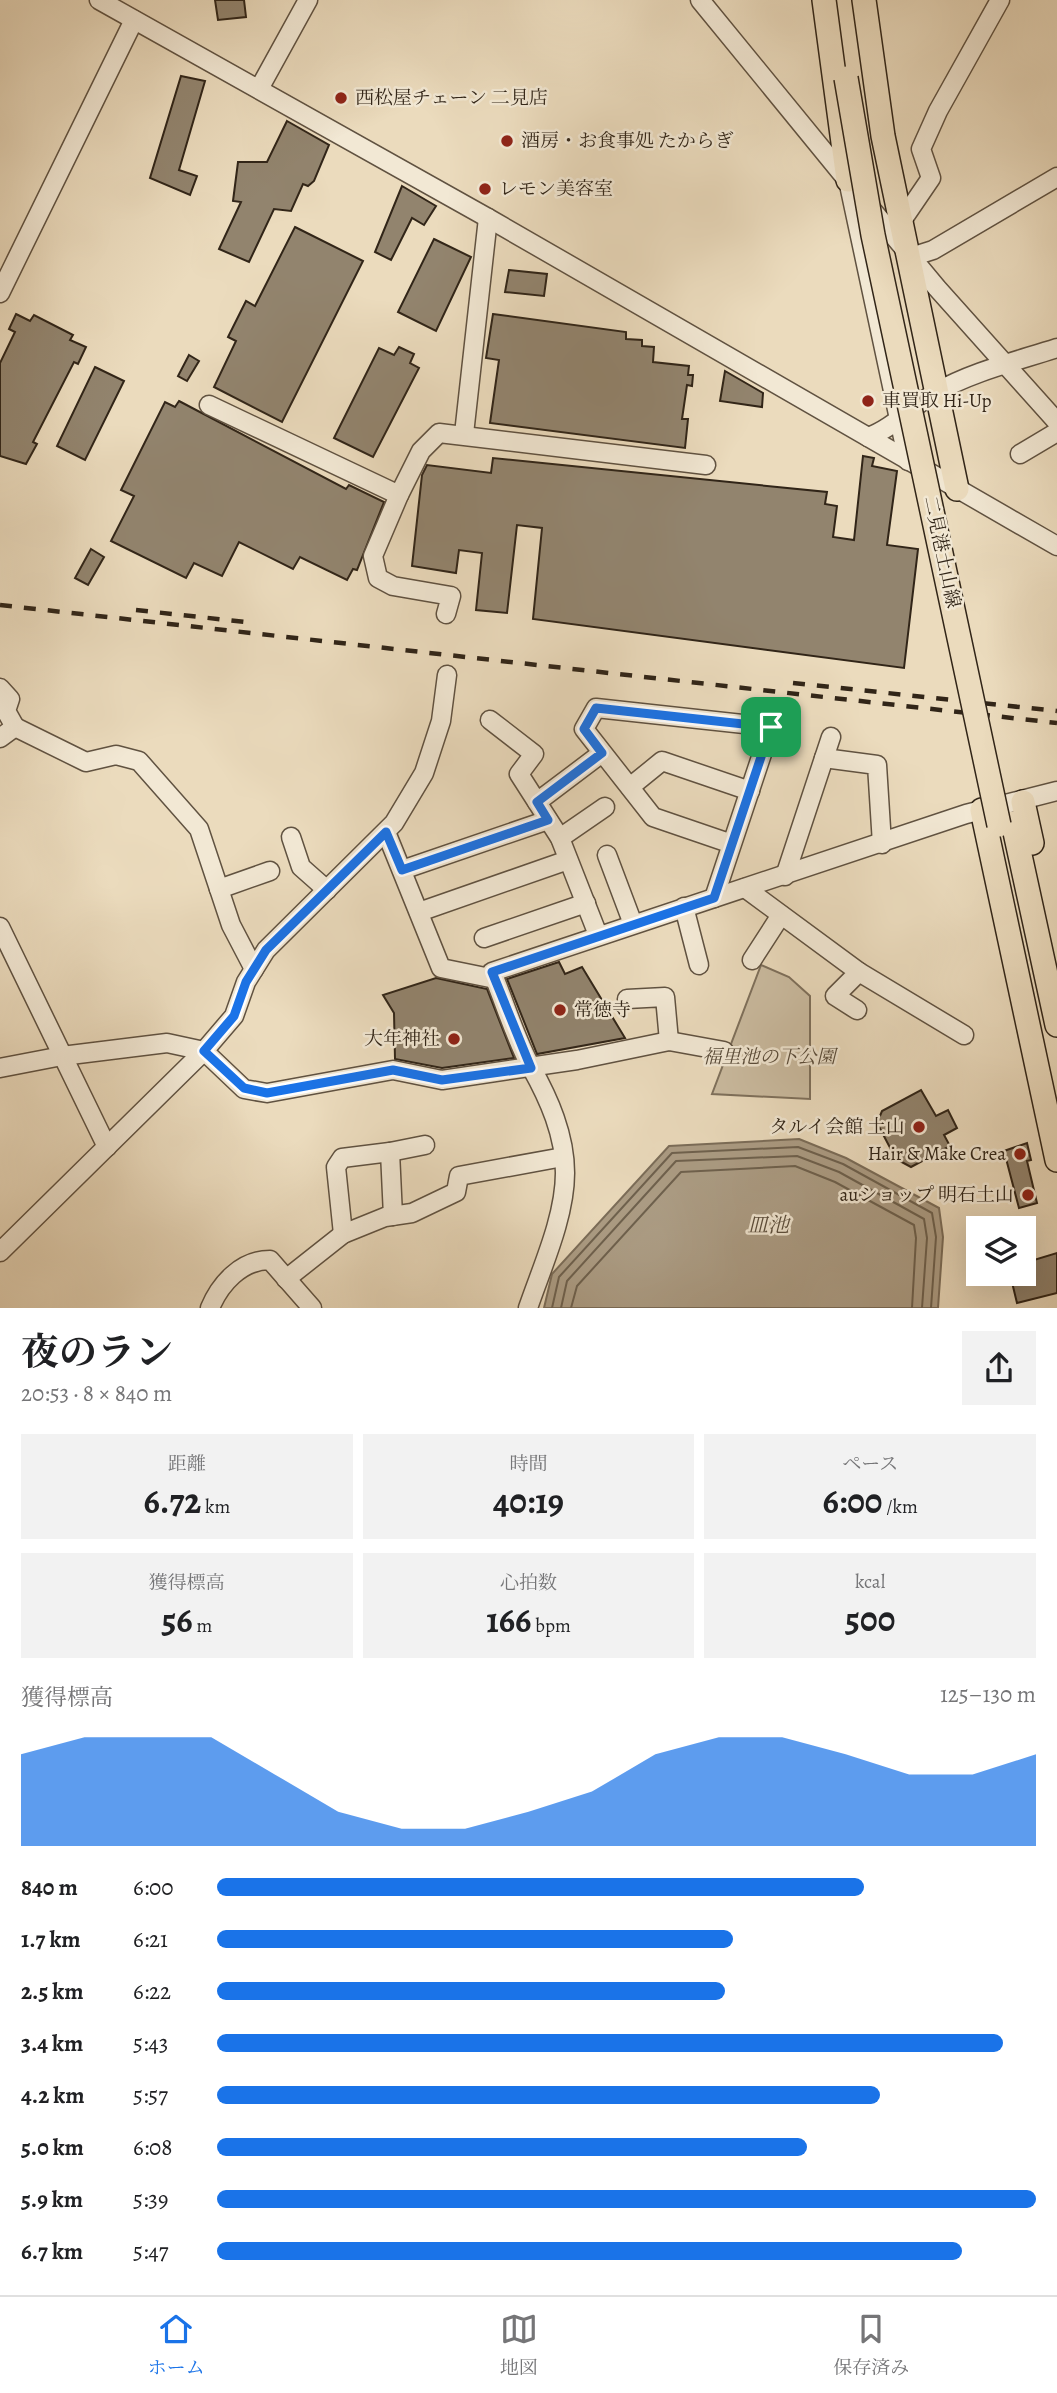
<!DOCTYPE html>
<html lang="ja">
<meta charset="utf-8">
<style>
:root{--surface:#fff;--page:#f2f2f2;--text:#202124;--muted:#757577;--line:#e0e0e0;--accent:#1a73e8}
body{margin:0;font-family:Alegreya,"Noto Serif JP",serif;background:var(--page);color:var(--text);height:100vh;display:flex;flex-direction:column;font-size:26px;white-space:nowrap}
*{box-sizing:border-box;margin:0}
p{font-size:23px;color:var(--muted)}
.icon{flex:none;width:38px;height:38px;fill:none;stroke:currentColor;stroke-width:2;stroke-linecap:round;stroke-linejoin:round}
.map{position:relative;height:1308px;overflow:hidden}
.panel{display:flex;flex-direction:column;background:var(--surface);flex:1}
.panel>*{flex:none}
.buttons{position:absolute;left:966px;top:1216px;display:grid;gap:14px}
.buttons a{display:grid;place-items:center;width:70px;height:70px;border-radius:0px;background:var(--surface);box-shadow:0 7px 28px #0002;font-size:35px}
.pin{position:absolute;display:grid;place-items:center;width:60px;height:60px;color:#fff;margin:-30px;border-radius:14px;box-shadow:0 4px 10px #0006}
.round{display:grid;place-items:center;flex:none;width:74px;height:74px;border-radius:0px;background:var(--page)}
.head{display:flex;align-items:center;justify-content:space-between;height:119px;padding:0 21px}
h1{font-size:38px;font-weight:700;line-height:52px}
.figures{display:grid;grid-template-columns:repeat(3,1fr);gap:10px;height:119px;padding:7px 21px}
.figures div{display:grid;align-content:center;border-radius:0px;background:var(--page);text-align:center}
.figures b{font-size:35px;font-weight:700}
.figures small{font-size:19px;font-weight:400}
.figures p{font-size:19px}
.chart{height:196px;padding:14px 21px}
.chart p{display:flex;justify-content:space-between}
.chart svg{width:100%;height:126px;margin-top:7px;fill:var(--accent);opacity:.7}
ul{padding:0 21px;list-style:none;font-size:23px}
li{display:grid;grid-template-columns:112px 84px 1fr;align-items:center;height:52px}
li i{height:18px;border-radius:9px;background:var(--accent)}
.dock{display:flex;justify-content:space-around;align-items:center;height:98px;border-top:2px solid var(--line);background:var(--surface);font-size:19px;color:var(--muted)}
.dock a{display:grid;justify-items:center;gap:4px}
.dock .on{color:var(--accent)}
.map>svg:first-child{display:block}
.green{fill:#cbbca1;stroke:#7e705c;stroke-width:2}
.water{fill:#ac9d85;stroke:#7b6d59;stroke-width:2}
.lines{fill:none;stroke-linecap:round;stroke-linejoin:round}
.shore{stroke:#6e614e;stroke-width:2}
.building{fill:#92846e;stroke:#312518;stroke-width:2}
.minor-casing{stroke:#605241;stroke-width:21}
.major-casing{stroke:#312518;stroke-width:26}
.minor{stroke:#f2e8d4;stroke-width:18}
.major{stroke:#ebdbbd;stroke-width:23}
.rail{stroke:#312518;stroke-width:4.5;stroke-dasharray:12 12;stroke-linecap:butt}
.major-bridge-casing{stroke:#312518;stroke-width:26;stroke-linecap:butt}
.major-bridge{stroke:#ebdbbd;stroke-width:23}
.route-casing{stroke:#fff;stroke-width:14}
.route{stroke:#1a73e8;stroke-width:9}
.poi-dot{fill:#8f2418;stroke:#f2e8d4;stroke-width:2.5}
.labels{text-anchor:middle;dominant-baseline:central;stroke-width:5;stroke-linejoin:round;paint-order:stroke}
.poi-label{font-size:19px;fill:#312518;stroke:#f2e8d4;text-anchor:start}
.street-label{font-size:19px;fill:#312518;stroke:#f2e8d4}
.park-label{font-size:19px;font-style:italic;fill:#584b3a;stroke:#f2e8d4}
.water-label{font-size:21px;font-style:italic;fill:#5c4f3e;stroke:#f2e8d4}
</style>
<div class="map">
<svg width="1057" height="1308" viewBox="0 0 1057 1308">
<rect width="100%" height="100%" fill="#ebdbbd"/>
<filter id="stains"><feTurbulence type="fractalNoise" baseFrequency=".00286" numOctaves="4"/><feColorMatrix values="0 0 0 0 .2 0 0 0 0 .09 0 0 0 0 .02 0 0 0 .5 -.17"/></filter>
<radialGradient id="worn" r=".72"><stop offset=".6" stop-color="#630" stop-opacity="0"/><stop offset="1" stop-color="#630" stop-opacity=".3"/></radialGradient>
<path class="green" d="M761 965 789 977 810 996V1099L712 1094Z"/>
<path class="water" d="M799 1139 846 1158 939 1208 943 1237 938 1308H544L552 1274 669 1146Z"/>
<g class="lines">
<g class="shore">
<path d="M552 1308 559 1277 672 1153 798 1147 843 1164 932 1213 936 1237 931 1308"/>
<path d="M561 1308 567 1281 676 1161 797 1156 839 1172 924 1219 927 1238 922 1308"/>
<path d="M571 1308 577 1286 681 1172 795 1166 835 1182 914 1225 916 1238 912 1308"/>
</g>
</g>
<g class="building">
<path d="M215 0H244L246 17 218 20Z"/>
<path d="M181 76 205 81 179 170 197 176 190 195 150 178Z"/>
<path d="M287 121 329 145 314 181 308 186 303 184 291 211 274 209 249 262 219 249 241 202 233 201 238 162H267Z"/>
<path d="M402 186 436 206 424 225 412 218 391 260 375 252Z"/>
<path d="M295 227 363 261 282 422 214 387 236 341 228 337 246 301 255 306Z"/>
<path d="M434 239 471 257 436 331 398 312Z"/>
<path d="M509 270 547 274 544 296 505 292Z"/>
<path d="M16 314 30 321 34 315 73 335 70 340 86 347 78 364 74 362 33 442 37 444 26 464 0 456V363L15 332 9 329Z"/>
<path d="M493 314 626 332V339L642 340V346L654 347 653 362 689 366 688 375H693L692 386 687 385 682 419H688L685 448 490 423 499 360 486 358Z"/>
<path d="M399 347 414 354 410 363 419 368 373 457 334 438 379 348 394 355Z"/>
<path d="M189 355 199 361 187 381 178 376Z"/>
<path d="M95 367 124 381 85 460 57 446Z"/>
<path d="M725 371 763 393 762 407 720 401Z"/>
<path d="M179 401 346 489 349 485 384 502 357 570 353 569 347 580 300 557 293 569 239 542 222 576 194 563 186 578 111 541 134 496 121 490 165 402 175 407Z"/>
<path d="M863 456 874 458 872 466 897 471 887 545 918 549 904 668 533 619 542 528 517 525 507 613 476 610 482 553 459 550 456 573 412 566 422 475 427 465 491 473 493 458 827 492 825 504 837 506 833 537 854 540Z"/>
<path d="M91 549 104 557 88 585 75 578Z"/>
<path d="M559 962 565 974 582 967 625 1038 537 1054 507 979Z"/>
<path d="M436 978 487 989 514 1058 442 1068 395 1059 394 1013 383 995Z"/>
<path d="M921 1090 936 1116 948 1110 957 1128 944 1135 950 1146 911 1167 896 1159 877 1123 882 1111Z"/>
<path d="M1027 1143 1031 1160 1027 1161 1037 1203 1019 1208 1004 1151Z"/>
<path d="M1057 1253V1293L1017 1303 1010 1274H1024V1263Z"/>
</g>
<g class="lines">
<g class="minor-casing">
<g id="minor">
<path d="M99 0 488 218 1057 546"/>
<path d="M700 0 848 181"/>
<path d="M259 89 308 0"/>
<path d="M848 180 908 461"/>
<path d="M868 205 937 288 1057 422"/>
<path d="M901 222 931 178 921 149 938 111 1000 0"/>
<path d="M911 257 933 250 1057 177"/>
<path d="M0 293 134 20"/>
<path d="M209 405 399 495"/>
<path d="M464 434 488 218"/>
<path d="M868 437C893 428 911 407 935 393 971 372 1017 361 1057 348"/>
<path d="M1020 454 1057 432"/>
<path d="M446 614 451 596 393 586 378 578 373 556 399 495 421 451 439 433 706 465"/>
<path d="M0 688 10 699 6 711 15 727 0 738"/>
<path d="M490 720 534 754 519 774 560 838 598 935"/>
<path d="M15 727 86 762 116 755 139 761 199 829 231 925 254 969"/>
<path d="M824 758 877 765 882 844"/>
<path d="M630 787 662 761 750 791"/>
<path d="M537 802 602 753"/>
<path d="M386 832 441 968 495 979"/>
<path d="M291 837 301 867 327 890"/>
<path d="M560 838 605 807"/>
<path d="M607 855 633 924"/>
<path d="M402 870 548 820"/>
<path d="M785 876 831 737"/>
<path d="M745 888 859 972 835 996 857 1010"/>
<path d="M219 889 270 871"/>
<path d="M714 898 771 727 596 708 584 729 653 817 732 844"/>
<path d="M684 907 699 965"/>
<path d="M419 912 568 860"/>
<path d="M0 927 107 1147"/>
<path d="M484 938 586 903"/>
<path d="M752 960 781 915"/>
<path d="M859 972 964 1035"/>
<path d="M627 999 665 997 669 1041"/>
<path d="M0 1068 62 1056 167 1043 204 1051 244 1089 267 1093 393 1070 442 1080 577 1060 669 1041 724 1051"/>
<path d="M390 1152 425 1145"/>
<path d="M343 1234 336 1167 342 1158 390 1152 393 1216"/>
<path d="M0 1252 204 1051 234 1016 246 982 266 950 394 823 424 773 441 721 447 675"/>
<path d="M286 1279 343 1234 385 1217 412 1213 456 1192 459 1176 563 1157"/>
<path d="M210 1308C220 1284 241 1260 270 1260L312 1308"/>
<path d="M528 1308C542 1267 565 1217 565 1173 565 1135 549 1099 531 1067 515 1038 505 1003 492 972L966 814 1057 791"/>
</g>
</g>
<g class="major-casing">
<g id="major">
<path d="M824 0 848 180"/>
<path d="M864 0 883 136 957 489"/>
<path d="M1023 802 1032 843"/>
<path d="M982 810 1057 1160"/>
<path d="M1013 823 1057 1025"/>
</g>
</g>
<use href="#minor" class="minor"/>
<use href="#major" class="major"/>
<g class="rail">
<path d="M0 605 1057 723"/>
<path d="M136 610 254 623"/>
<path d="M793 683 1057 711"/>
</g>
<g class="major-bridge-casing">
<path id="major-bridge" d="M846 78 873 235 999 825"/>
</g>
<use href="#major-bridge" class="major-bridge"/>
</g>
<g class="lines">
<g class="route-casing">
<path id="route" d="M596 708 771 727 714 898 492 972 531 1068 442 1080 393 1070 267 1093 244 1088 204 1051 234 1016 246 982 266 950 386 832 402 870 548 820 537 802 602 753 584 729Z"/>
</g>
<use href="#route" class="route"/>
</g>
<g class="poi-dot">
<circle cx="341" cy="98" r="7"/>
<circle cx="507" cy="141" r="7"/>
<circle cx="485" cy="189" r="7"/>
<circle cx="868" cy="401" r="7"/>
<circle cx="560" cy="1010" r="7"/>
<circle cx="454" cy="1039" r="7"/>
<circle cx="919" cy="1127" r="7"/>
<circle cx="1020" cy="1154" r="7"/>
<circle cx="1028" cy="1195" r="7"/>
</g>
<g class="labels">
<g class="poi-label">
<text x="355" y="98">西松屋チェーン 二見店</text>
<text x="521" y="141">酒房・お食事処 たからぎ</text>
<text x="499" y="189">レモン美容室</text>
<text x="882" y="401">車買取 Hi-Up</text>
<text x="574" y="1010">常徳寺</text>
<text x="440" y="1039" text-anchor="end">大年神社</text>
<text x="905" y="1127" text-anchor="end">タルイ会館 土山</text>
<text x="1006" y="1154" text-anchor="end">Hair &amp; Make Crea</text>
<text x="1014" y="1195" text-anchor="end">auショップ 明石土山</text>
</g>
<g class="street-label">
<text transform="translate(942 552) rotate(78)">二見港土山線</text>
</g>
<g class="park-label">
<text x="769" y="1057">福里池の下公園</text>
</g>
<g class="water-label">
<text x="768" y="1225">皿池</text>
</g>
</g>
<rect width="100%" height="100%" filter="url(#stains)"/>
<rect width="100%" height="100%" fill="url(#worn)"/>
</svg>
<div class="buttons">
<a><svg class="icon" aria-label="layers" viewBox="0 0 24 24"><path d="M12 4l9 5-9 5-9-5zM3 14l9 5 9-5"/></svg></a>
</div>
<div class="pin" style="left:771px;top:727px;background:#1e9e55"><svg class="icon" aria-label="arrive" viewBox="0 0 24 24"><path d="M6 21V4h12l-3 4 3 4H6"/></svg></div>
</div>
<section class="panel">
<div class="head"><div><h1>夜のラン</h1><p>20:53 · 8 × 840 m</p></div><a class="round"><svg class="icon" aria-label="share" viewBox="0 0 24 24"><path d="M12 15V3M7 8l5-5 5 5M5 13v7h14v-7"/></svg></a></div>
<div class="figures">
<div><p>距離</p><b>6.72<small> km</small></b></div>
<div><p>時間</p><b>40:19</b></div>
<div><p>ペース</p><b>6:00<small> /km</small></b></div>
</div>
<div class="figures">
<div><p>獲得標高</p><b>56<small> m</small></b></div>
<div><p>心拍数</p><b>166<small> bpm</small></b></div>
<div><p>kcal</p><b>500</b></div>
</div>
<div class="chart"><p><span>獲得標高</span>125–130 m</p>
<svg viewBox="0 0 160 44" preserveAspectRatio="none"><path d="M0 44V12L10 6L20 6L30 6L40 19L50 32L60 38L70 38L80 32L90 25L100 12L110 6L120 6L130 12L140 19L150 19L160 12V44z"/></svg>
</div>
<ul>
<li><b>840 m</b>6:00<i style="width:79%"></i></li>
<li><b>1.7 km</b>6:21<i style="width:63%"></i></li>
<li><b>2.5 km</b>6:22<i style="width:62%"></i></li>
<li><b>3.4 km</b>5:43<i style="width:96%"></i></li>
<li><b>4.2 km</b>5:57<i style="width:81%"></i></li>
<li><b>5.0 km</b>6:08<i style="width:72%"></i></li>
<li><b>5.9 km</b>5:39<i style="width:100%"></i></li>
<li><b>6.7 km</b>5:47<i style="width:91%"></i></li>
</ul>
</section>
<nav class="dock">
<a class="on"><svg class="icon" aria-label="home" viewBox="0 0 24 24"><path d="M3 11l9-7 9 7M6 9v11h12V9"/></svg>ホーム</a>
<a><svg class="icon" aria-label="map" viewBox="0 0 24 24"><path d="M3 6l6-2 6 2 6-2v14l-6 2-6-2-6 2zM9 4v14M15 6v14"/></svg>地図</a>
<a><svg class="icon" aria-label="saved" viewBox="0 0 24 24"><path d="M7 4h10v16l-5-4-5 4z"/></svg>保存済み</a>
</nav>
